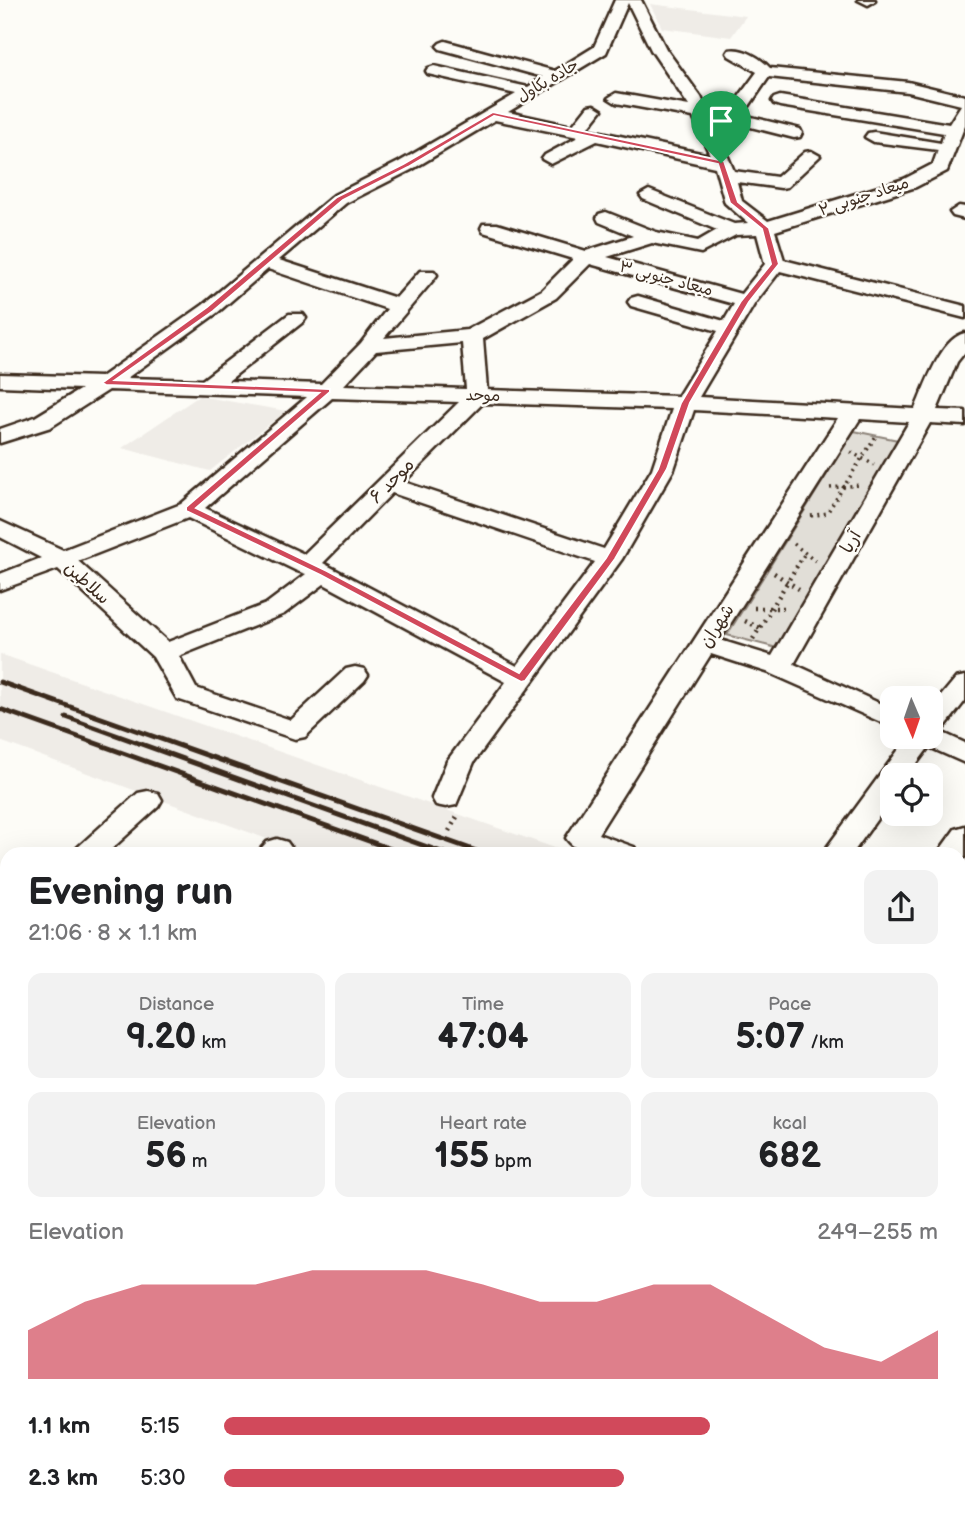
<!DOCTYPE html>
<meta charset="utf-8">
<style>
:root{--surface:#fff;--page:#f2f2f2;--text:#202124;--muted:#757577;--accent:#d1495b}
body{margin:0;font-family:"Balsamiq Sans","Playpen Sans Arabic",sans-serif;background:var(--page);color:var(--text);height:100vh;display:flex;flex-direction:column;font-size:26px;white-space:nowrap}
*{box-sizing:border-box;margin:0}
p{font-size:23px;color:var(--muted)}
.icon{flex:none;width:38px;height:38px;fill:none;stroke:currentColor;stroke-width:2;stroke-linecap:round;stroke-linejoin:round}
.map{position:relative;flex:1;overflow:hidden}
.details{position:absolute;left:0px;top:847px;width:966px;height:674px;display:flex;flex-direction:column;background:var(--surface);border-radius:21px 21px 0 0;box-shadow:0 7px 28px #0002}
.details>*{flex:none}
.needle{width:46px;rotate:178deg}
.buttons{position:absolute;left:880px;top:686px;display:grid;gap:14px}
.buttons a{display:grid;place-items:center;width:63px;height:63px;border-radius:14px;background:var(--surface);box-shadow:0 7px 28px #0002;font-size:35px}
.pin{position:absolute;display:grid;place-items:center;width:60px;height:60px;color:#fff;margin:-72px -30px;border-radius:50% 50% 50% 0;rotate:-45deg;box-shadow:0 0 7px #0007}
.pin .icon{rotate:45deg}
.round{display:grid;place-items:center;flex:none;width:74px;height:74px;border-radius:14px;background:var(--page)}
.summary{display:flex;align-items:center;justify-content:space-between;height:119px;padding:0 28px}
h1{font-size:38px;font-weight:800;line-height:52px}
.metrics{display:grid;grid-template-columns:repeat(3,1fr);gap:10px;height:119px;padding:7px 28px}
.metrics div{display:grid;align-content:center;border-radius:14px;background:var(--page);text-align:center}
.metrics b{font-size:35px;font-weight:800}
.metrics small{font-size:19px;font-weight:400}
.metrics p{font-size:19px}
.chart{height:196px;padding:14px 28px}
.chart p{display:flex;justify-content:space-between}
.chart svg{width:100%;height:126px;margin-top:7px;fill:var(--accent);opacity:.7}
ul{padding:0 28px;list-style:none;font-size:23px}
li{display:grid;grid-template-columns:112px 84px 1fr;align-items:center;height:52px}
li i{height:18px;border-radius:9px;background:var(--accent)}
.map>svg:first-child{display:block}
.built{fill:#efece7}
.green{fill:#e1ded7;stroke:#8e847a;stroke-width:2}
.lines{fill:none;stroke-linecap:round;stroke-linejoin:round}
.minor-casing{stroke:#3b2a1e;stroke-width:5}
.path-far1{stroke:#3b2a1e;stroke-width:3.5;stroke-dasharray:2 4.5;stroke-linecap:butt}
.path{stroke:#3b2a1e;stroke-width:4.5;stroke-dasharray:2 5;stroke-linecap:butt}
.minor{fill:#fdfcf7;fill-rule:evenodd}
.rail-far1{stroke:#3b2a1e;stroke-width:5}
.rail{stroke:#3b2a1e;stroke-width:7}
.route{fill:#d1495b;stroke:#fff;stroke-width:2;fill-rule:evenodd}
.labels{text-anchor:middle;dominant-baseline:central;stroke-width:5;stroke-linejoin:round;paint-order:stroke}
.far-street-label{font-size:16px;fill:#3b2a1e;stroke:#fdfcf7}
.street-label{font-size:18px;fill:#3b2a1e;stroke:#fdfcf7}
</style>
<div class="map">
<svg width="965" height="1520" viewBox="0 0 965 1520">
<rect width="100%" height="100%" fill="#fdfcf7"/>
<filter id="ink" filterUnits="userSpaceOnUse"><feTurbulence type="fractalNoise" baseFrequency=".0143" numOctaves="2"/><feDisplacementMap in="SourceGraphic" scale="14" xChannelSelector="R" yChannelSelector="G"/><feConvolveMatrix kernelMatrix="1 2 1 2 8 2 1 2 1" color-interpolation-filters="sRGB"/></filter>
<g filter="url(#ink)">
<g class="built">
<path d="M650 4 746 16 731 37 662 28Z"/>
<path d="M199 396 286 411 210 471 122 448Z"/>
<path d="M0 654 572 854H308L0 741Z"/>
<path d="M959 989 965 991V1095L959 1093Z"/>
</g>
<path class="green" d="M854 431 898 440 777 648 727 635Z"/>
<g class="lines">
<g class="minor-casing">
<g id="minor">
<path d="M615 0H641L666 49 701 97 712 121 727 113 757 72 729 56 727 53 729 50C743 47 761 58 770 68L908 82 965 96V125L947 171 916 187 775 231 784 260 965 306V318L780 271 755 303 699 397 915 409C925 387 940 339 965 333V352L957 362 937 410 965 411V425L930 423 794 664 892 709V727L770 673 711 654 598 834 634 847 639 854C617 854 580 860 566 838L838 418 694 410 674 469 622 559 474 762 456 805 446 807 436 805 432 798 447 761 506 682 324 584 284 614 179 656 196 688 291 720 346 669 355 667 364 669 368 675 364 681 305 737 295 739 177 699 153 657 58 569 0 590V574L41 558 0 537V521L63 550 181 504 307 397 109 390 51 427 0 443V429L35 417 81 389 0 386V374L101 377 203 305 334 195 399 162 516 94 428 74 426 71 428 68 434 66 528 87 543 77 440 49 437 46 440 43 445 41 555 71 594 47ZM628 3 651 50 689 106 616 93 608 98 616 103 693 117 710 155 587 129 602 110 594 105 588 106 572 126 508 112 606 53ZM769 77 908 92 961 105 949 124 780 96 774 98 772 101 774 104 780 106 944 133 941 143 874 132 868 133 865 137 874 142 938 150 933 164 904 179 768 221 742 201 737 182 781 188 787 187 820 156 811 151 805 152 777 177 734 171 717 131 735 123 794 138 800 137 802 133 800 129 743 115ZM495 120 578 137 545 155 542 159 551 164 597 141 715 167 725 203 748 223 734 224 649 190 640 195 643 199 717 230 698 241 656 232 606 212 599 214 597 218 599 222 633 236 586 251 497 224H483L481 228 483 232 573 259 542 290 467 330 384 338 434 279 437 275 434 271H420L396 298 279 260 346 203 411 170ZM757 234 765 264 741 294 607 257 652 243 701 253 736 235ZM590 264 734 304 724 321 638 296 631 298 628 302 631 306 718 331 678 396 487 390 483 339 556 298ZM268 269 387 309 361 343 321 384 228 381 303 322 306 318 303 314H289L202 380 127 378 217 313ZM462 343 466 389 344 385 376 351ZM332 398 459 402 304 554 205 508ZM483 403 672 409 652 469 604 549 404 482ZM860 419 909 422 772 656 720 640ZM392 493 595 562 517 666 323 563ZM188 518 297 571 306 574 266 604 168 642 78 561Z"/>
<path d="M858 0H875V1L868 5Z"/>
<path d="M959 206 965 207V219L953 216 950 212Z"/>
<path d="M965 676V701L941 732 965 743V763L929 747 908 775H892V798L852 854H822L908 737H931V708L956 678Z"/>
<path d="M148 791 158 793 162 800 158 807 106 854H73L78 847 138 793Z"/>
<path d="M965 826V857L959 862V854H937L955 829Z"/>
<path d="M277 839 287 842 292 849 289 854H256L267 842Z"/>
<path d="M7 920V948L0 950V922Z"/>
<path d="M959 963 965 964V988L959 987Z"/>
<path d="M7 1095V1126L0 1128V1097Z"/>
<path d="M0 1221 7 1224V1256L0 1254Z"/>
<path d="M7 1276V1312L0 1315V1279Z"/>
<path d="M965 1400V1437L959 1440V1403Z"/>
<path d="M162 1514H205L202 1520H159Z"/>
<path d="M346 1514H395L398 1520H349Z"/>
<path d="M552 1514H596L593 1520H549Z"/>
<rect x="719" y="1514" width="42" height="6"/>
<path d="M793 1514H842L839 1520H790Z"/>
</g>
</g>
<g class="path-far1">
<path d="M851 452 874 465"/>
<path d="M830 488 860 485"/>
<path d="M811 516 827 513 876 436"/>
<path d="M794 544 815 561"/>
<path d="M796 568 805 553"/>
</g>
<g class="path">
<path d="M774 573 799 589"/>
<path d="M754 608H787"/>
<path d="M745 621 760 628"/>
<path d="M753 639 797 566"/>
<path d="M449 831 457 817"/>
</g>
<use href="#minor" class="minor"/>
<g class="rail-far1">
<path d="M0 682 485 854"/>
<path d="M0 709 405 854"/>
<path d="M66 717 447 854"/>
</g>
<g class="rail">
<path d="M959 1023 965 1025"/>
<path d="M959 1041 965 1043"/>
<path d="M959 1058 965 1060"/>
</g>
</g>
</g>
<path class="route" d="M493 112 724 161 738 202 769 228 779 264 749 302 690 403 667 469 615 559 525 681 521 682 320 575 186 511V507L319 393 106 385 102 383 207 307 337 197 403 164ZM494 116 718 164 730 203 762 229 771 264 741 301 681 403 658 469 606 558 519 673 327 571 196 508 330 392V389L115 380 213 311 343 200 408 167Z"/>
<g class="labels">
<g class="far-street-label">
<text transform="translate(548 81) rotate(-31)">جاده بکاول</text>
<text transform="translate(864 197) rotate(-18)">میعاد جنوبی ۲</text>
<text transform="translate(666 279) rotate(15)">میعاد جنوبی ۳</text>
<text transform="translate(483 396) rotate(2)">موحد</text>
</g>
<g class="street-label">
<text transform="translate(392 481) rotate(-45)">موحد ۶</text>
<text transform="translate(851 542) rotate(-60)">آریا</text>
<text transform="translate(87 583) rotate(42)">سلاطین</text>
<text transform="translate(717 626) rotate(-57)">شهران</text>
</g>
</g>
</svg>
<div class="buttons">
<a><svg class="needle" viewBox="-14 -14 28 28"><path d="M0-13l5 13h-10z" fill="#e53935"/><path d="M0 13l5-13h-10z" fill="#757577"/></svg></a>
<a><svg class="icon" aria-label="locate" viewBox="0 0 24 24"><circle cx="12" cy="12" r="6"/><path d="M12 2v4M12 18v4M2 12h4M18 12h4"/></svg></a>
</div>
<div class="pin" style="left:721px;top:163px;background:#1e9e55"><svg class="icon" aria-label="arrive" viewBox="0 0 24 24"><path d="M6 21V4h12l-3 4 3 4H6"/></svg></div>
<section class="details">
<div class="summary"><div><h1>Evening run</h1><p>21:06 · 8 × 1.1 km</p></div><a class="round"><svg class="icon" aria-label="share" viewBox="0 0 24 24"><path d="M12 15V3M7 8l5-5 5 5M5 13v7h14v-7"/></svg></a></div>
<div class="metrics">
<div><p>Distance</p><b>9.20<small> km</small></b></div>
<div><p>Time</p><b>47:04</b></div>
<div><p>Pace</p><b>5:07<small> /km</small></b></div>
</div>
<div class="metrics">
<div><p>Elevation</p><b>56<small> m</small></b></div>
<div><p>Heart rate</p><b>155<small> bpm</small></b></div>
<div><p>kcal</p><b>682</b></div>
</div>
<div class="chart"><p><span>Elevation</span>249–255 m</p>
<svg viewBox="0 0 160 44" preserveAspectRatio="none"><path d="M0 44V27L10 17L20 11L30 11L40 11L50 6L60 6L70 6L80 11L90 17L100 17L110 11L120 11L130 22L140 33L150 38L160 27V44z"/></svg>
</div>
<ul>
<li><b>1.1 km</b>5:15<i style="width:68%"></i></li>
<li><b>2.3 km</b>5:30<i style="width:56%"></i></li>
</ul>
</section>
</div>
